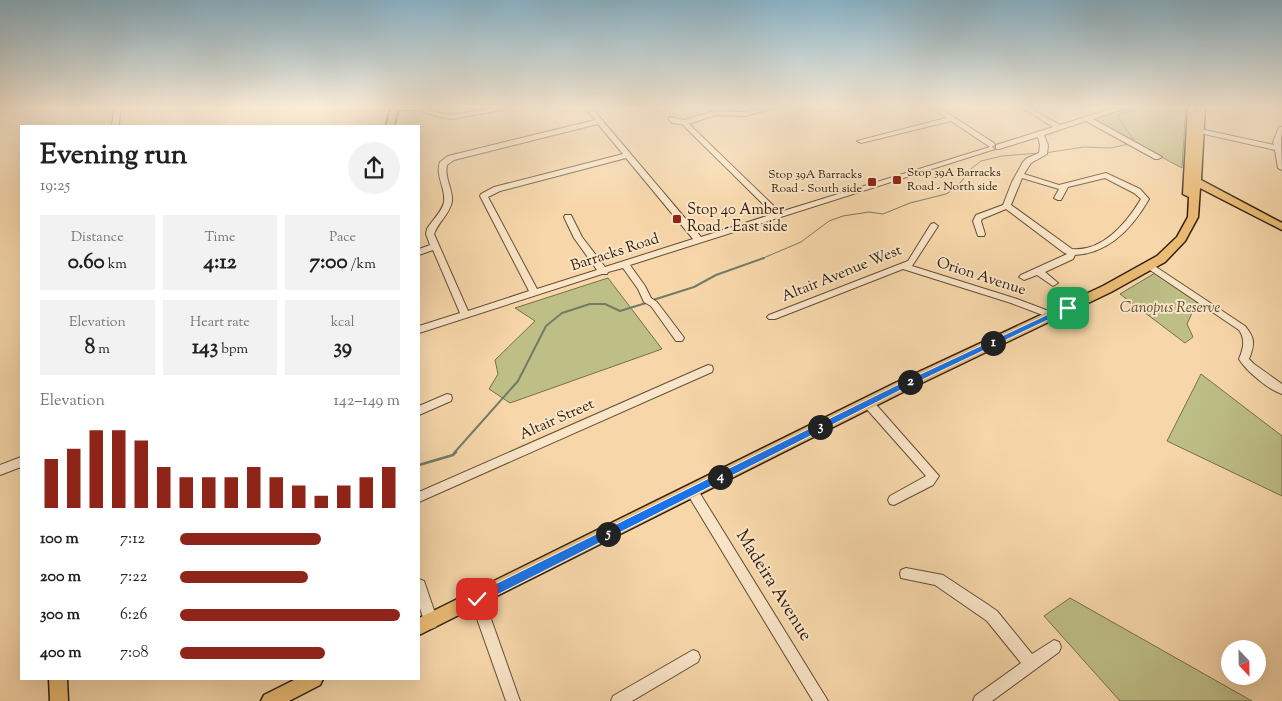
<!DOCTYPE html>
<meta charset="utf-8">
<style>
:root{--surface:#fff;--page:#f2f2f2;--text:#222;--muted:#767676;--accent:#8f2418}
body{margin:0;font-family:"Sorts Mill Goudy",serif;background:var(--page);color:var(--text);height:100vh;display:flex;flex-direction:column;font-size:19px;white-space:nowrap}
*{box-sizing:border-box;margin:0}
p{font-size:16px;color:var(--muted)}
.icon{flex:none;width:28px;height:28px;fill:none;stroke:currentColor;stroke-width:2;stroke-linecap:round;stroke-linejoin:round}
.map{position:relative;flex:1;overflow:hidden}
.drawer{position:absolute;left:20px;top:125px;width:400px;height:555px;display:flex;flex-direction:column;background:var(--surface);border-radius:0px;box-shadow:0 5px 20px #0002}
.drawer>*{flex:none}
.needle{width:32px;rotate:158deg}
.tools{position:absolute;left:1221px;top:640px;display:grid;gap:10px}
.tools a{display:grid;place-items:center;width:45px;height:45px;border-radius:50%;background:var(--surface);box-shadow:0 5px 20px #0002;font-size:25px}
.pin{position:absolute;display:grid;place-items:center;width:42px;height:42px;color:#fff;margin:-21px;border-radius:10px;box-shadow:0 2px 8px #0006}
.km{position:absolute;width:25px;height:25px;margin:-12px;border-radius:50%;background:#222;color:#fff;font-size:14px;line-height:25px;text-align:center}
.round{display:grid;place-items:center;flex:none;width:52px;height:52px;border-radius:26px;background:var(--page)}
.head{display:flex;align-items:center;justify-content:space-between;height:85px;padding:0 20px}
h1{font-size:28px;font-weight:700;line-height:38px}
.figures{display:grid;grid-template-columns:repeat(3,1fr);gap:8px;height:85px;padding:5px 20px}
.figures div{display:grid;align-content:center;border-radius:0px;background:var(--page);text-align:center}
.figures b{font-size:21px;font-weight:700}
.figures small{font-size:14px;font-weight:400}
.figures p{font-size:14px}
.chart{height:140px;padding:10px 20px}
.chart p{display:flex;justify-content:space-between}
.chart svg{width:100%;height:90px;margin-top:5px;stroke:var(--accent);stroke-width:6}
ul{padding:0 20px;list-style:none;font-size:16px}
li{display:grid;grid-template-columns:80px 60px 1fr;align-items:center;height:38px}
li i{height:12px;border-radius:6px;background:var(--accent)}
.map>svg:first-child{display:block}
.green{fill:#bebe87;stroke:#786f4a}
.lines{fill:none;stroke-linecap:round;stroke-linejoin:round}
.stream-far2{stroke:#727c69;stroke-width:1}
.stream-far1{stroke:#727c69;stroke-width:2}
.stream{stroke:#727c69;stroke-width:2.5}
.minor-casing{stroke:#624e35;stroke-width:2}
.major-casing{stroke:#31200e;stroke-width:3}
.minor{fill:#fae5c8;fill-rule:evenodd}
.major{fill:#ecbc75;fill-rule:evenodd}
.route{fill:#1a73e8;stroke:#fff}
.poi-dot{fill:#8f2418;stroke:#fae5c8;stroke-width:2}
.labels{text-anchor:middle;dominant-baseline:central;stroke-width:4;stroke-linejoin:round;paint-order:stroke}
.far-poi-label{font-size:12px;fill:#31200e;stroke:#fae5c8;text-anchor:start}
.poi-label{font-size:15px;fill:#31200e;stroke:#fae5c8;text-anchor:start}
.street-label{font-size:15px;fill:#31200e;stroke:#fae5c8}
.park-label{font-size:15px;font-style:italic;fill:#5b4f32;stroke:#fae5c8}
.near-street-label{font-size:18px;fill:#31200e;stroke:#fae5c8}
</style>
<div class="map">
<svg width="1282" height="701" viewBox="0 0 1282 701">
<rect width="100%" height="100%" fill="#f7d7aa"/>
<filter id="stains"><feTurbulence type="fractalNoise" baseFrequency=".004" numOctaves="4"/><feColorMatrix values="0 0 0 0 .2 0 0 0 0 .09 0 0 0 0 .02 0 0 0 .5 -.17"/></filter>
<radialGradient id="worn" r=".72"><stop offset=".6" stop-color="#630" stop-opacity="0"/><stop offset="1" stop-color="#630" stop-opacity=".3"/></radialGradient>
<g class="green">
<path d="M1129 107H1186L1182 168 1094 121 1093 119 1097 117Z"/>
<path d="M1155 273 1197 302 1187 324 1193 337 1185 343 1120 294Z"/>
<path d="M608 278 662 349 510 403 489 389 498 374 495 360 535 321 515 308Z"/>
<path d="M1201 374 1282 436V496L1167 441Z"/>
<path d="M1070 598 1252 701H1120L1044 616Z"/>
</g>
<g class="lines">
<g class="stream-far2">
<path d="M1135 142 1117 116 1140 107"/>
<path d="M1045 153 1084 147 1111 148 1129 144"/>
<path d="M761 259 801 242 829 221 843 216 869 212 883 214 910 203 946 194 956 188 972 168 981 161 1002 156 1040 153"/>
</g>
<g class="stream-far1">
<path d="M653 300 694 287 716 275 764 258"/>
<path d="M454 453 518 381 546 326 562 313 590 304H605L620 311 646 303"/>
</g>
<path class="stream" d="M419 465 453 455 456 452"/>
<g class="minor-casing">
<g id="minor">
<path d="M114 107H120L119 126H112Z"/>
<path d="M393 107H422L443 114 453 115 497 107H508L505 109 453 119 440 117 418 110H395L393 109Z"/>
<path d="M585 107H591L701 237 773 214 682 124 672 123 668 118 670 117 684 120 715 111 745 112 766 107H776L775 108 745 116 715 115 689 124 780 212 990 147 951 121 861 143 857 141 946 118 931 107H938L994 143 995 145 992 147 995 149 630 265 645 286 651 298 657 302 682 335 684 338 682 341H676L651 306 644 302 638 289 623 268 608 272 607 274H602L419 333V326L460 313 433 250 419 255V249L430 245 426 234 427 229C432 220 442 212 444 202 446 188 435 176 440 162L448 156 595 120ZM598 124 623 154 494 187 481 194 480 196 529 291 468 311 434 234C438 222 450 214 452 201 453 189 444 178 447 165L454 160ZM626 158 693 239 605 267 582 237 571 215H565L564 217 574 238 597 270 537 289 488 197 500 191Z"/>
<path d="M1021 107H1028L1060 125 1117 107H1126L1125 108 1093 119 1162 157 1158 159H1155L1086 121 1044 135 1048 145 1047 154 1031 163 1024 174 1059 185 1106 173 1140 189 1149 199C1133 227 1110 253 1075 255L1073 259 1045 272 1058 283 1053 286 1037 275 1024 280 1019 277 1021 275 1067 254 1063 252 1006 209 982 219 981 221 985 234 984 236H978L973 221 976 215 1003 205 1012 182 1023 162 1027 158 1039 153 1040 145 1038 137 999 149H996V145L1053 127ZM1022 178 1059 189 1054 198 1058 200H1061L1068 187 1105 178 1134 193 1141 199C1126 224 1102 252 1072 249L1011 205Z"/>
<path d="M1279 127H1282L1281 142 1282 170 1278 168 1275 150 1200 133 1196 131 1200 129 1274 145 1273 142Z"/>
<path d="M934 223 938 226 912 266 1017 299 1054 313 1056 315 1054 317H1048L1011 303 903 269 775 319H769L767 317 769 315 908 261 931 224Z"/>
<path d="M1150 263 1245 326C1255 338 1255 344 1249 359L1254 364 1282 384V394C1269 390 1246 371 1239 359 1243 349 1246 340 1239 330L1147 268 1146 266Z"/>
<path d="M708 365 712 366 713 369 712 372 419 502V492Z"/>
<path d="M447 394 451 395 452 398 451 401 419 415V406Z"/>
<path d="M868 399 872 400 939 476 933 485 894 505 890 504 888 500 890 496 926 476 864 406 863 403 864 400Z"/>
<path d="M21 457V467L0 475V465Z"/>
<path d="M692 486 696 487 828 701H813L688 495 686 491 688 487Z"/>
<path d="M906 568 943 575 987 604 997 611 1032 654 1054 640 1059 642 1061 647 1059 652 992 701H973L975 696 1021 663 987 621 977 614 935 585 901 578 900 574 901 570Z"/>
<path d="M419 579 424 581 438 622 436 627 431 629 426 627 419 605Z"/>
<path d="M477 593 482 594 484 599 520 701H506L470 599 472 594Z"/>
<path d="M693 650 698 652 700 657 698 662 632 701H611L613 696Z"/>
</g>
</g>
<g class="major-casing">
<g id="major">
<path d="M391 107H399L394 126H386Z"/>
<path d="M1188 107H1196V115L1197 107H1205L1201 180 1282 223V230L1200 188 1198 217 1185 241 1165 262 1111 292 905 391 419 635V618L895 383 1103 286 1157 256 1177 237 1188 217 1189 197 1183 194Z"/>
<path d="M49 679H67L68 701H50Z"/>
<path d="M296 679H323L320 685 289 701H261L264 695Z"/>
</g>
</g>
<use href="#minor" class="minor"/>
<use href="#major" class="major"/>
</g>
<linearGradient id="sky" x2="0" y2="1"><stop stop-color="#8ab6cd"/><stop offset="0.52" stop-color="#fbedd9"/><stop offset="1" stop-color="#fbedd9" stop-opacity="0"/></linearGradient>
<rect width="1282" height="205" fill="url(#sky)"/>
<path class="route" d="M1068 305 1071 306V309L903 389 481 603 477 604 473 603 471 599 473 595 897 385Z"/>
<g class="poi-dot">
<rect x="892" y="175" width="10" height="10" rx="2.5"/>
<rect x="867" y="177" width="10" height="10" rx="2.5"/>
<rect x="672" y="214" width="10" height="10" rx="2.5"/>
</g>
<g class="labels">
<g class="far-poi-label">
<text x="907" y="173">Stop 39A Barracks<tspan x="907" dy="14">Road - North side</tspan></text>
<text x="862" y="175" text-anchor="end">Stop 39A Barracks<tspan x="862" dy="14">Road - South side</tspan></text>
</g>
<g class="poi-label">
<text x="687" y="210">Stop 40 Amber<tspan x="687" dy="17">Road - East side</tspan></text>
</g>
<g class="street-label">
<text transform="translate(615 253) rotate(-18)">Barracks Road</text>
<text transform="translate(842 274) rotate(-22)">Altair Avenue West</text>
<text transform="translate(981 277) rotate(18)">Orion Avenue</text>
<text transform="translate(557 420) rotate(-24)">Altair Street</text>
</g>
<g class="park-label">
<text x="1170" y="308">Canopus Reserve</text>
</g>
<g class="near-street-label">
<text transform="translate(773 586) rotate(58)">Madeira Avenue</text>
</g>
</g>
<rect width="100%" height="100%" filter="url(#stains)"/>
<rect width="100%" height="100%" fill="url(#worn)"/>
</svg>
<div class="tools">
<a><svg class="needle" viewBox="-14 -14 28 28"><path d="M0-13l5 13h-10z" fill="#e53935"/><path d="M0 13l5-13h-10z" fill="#767676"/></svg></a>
</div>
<div class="pin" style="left:1068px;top:308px;background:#1e9e55"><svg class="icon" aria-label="arrive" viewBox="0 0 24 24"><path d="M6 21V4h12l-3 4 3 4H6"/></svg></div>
<div class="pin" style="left:477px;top:599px;background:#d93025"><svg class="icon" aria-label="check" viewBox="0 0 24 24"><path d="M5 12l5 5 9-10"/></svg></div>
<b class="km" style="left:993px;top:343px">1</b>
<b class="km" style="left:910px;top:382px">2</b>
<b class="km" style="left:820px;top:427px">3</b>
<b class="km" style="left:720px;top:477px">4</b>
<b class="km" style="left:608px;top:534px">5</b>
<section class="drawer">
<div class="head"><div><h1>Evening run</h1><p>19:25</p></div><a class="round"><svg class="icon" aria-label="share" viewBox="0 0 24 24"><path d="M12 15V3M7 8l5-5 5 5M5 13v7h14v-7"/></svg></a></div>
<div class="figures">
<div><p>Distance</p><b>0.60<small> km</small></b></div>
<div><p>Time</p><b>4:12</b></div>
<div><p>Pace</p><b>7:00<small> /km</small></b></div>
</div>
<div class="figures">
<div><p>Elevation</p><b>8<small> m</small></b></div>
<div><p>Heart rate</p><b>143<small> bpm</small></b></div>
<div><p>kcal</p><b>39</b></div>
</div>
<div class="chart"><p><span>Elevation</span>142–149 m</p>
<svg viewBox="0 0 160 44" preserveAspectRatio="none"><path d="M5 44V20M15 44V15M25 44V6M35 44V6M45 44V11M55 44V24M65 44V29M75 44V29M85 44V29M95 44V24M105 44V29M115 44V33M125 44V38M135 44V33M145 44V29M155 44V24"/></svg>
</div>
<ul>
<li><b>100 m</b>7:12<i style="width:64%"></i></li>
<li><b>200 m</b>7:22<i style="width:58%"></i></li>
<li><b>300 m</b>6:26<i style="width:100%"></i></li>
<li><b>400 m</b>7:08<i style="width:66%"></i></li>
</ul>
</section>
</div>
